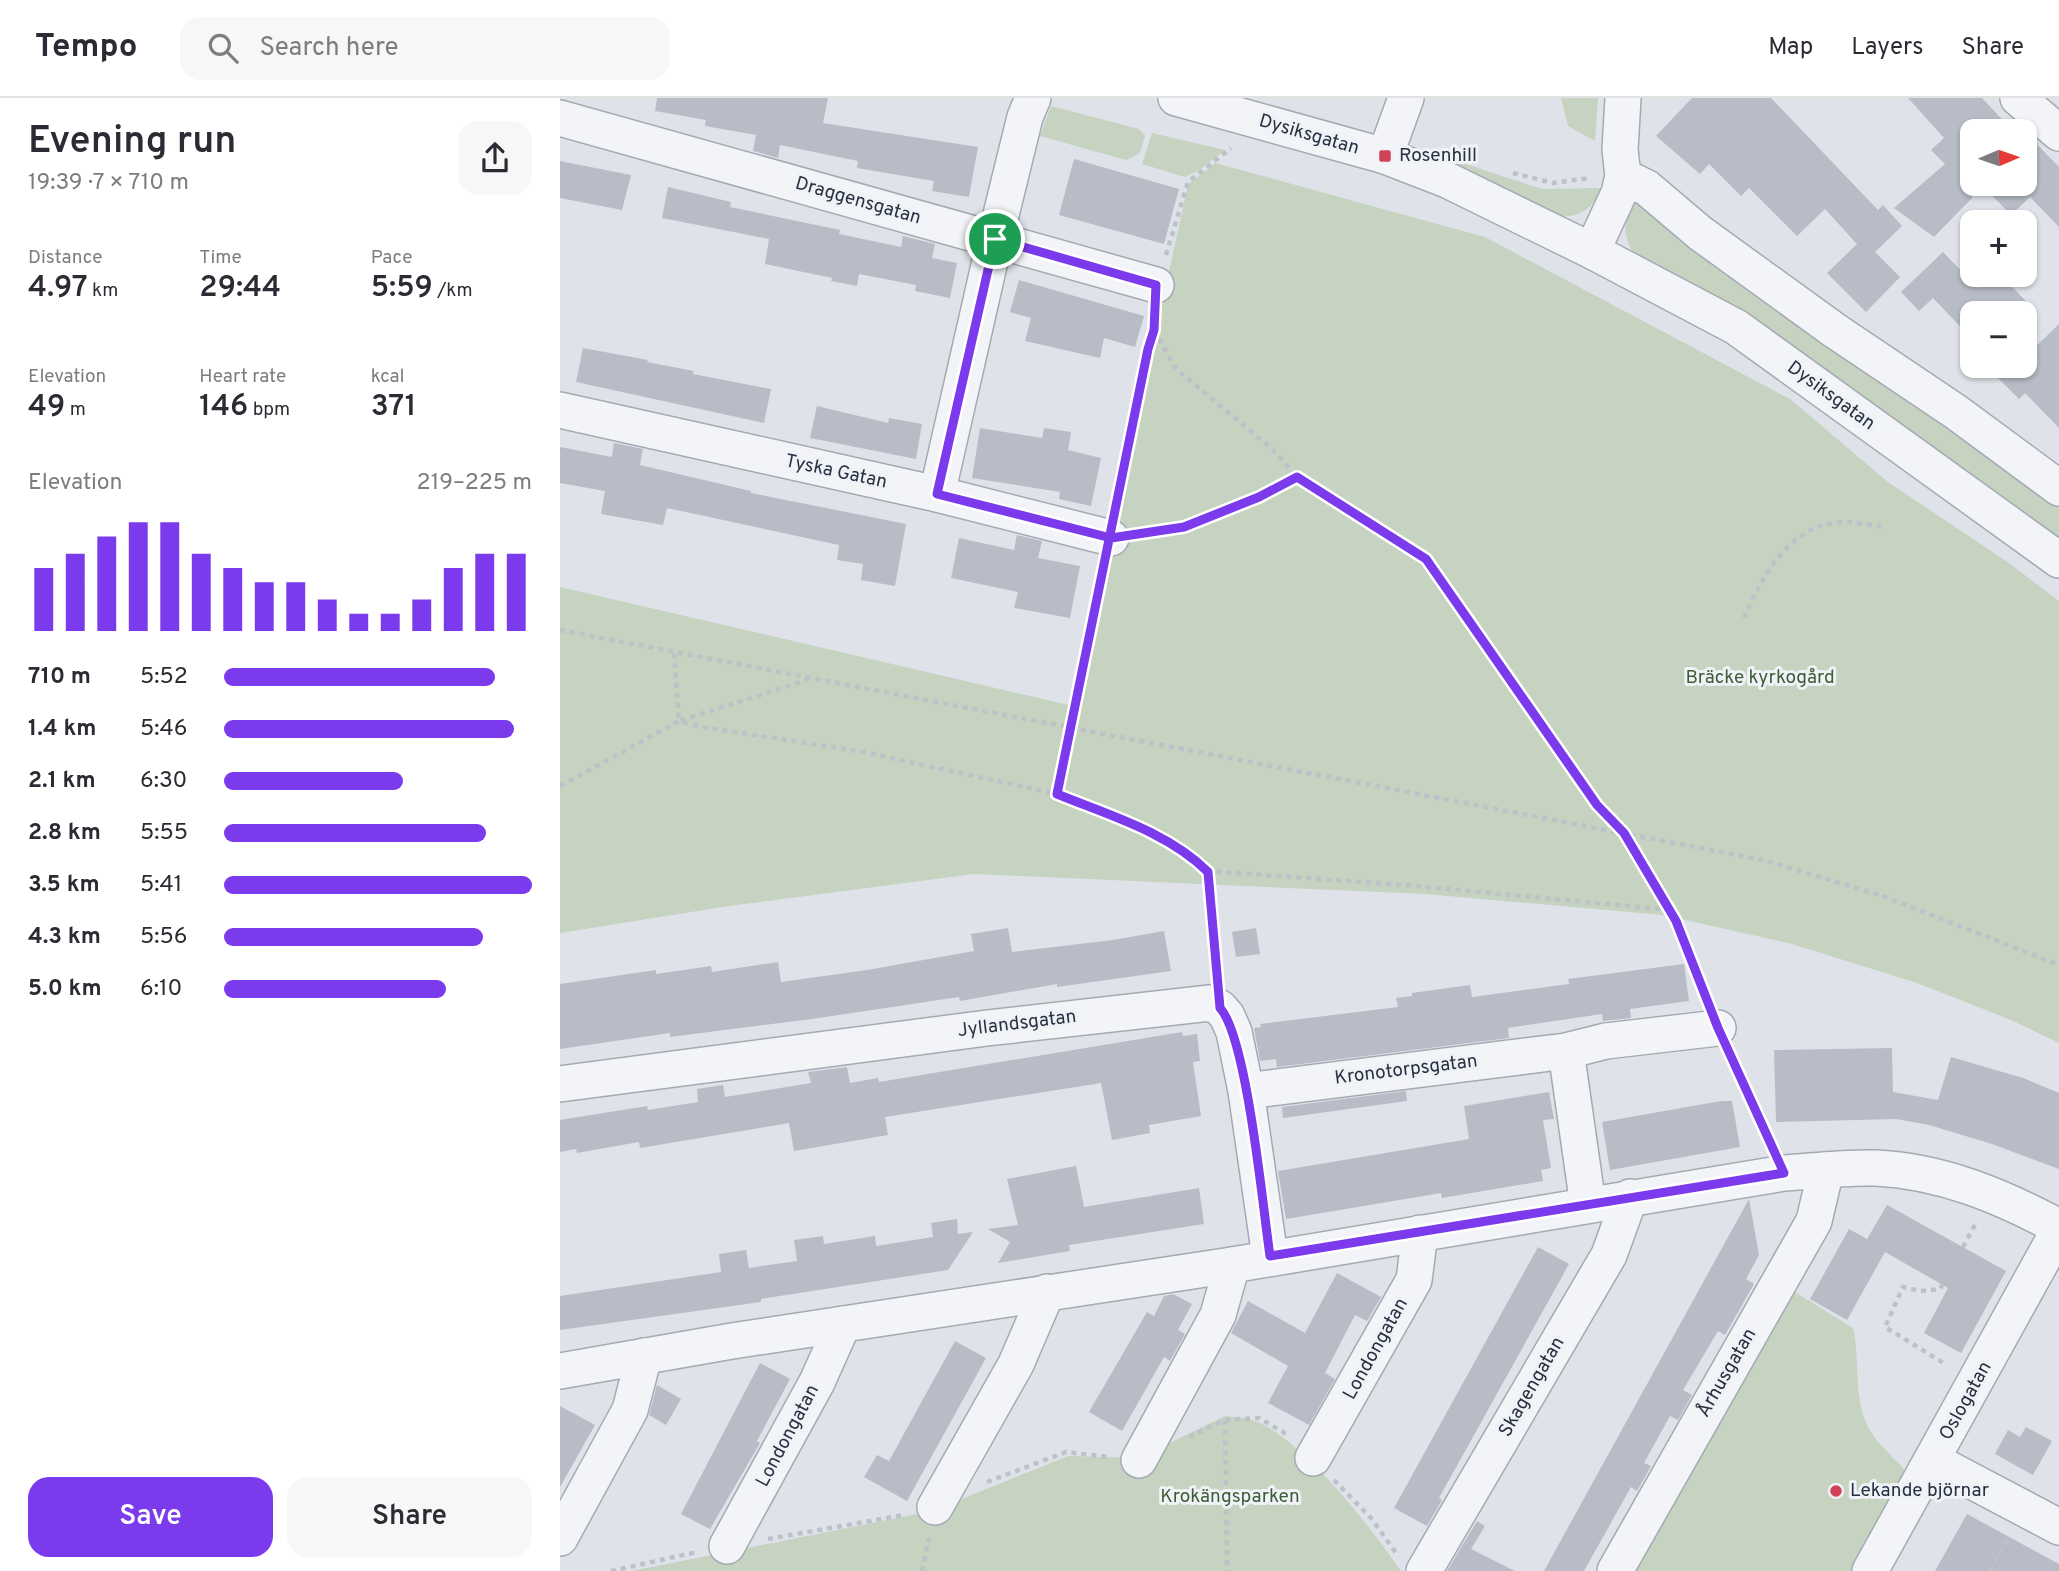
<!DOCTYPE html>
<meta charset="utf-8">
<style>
:root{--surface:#fff;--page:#f7f7f7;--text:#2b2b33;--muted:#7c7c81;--line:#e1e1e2;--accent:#7c3aed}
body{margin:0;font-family:Overpass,sans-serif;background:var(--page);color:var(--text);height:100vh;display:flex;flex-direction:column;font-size:26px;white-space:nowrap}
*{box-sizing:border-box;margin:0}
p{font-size:23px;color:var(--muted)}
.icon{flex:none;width:38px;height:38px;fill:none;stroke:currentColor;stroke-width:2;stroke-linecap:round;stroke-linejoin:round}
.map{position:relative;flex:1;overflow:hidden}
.details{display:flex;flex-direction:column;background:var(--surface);width:560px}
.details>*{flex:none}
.needle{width:46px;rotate:88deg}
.tools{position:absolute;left:1400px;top:21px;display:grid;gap:14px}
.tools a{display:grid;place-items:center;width:77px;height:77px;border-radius:14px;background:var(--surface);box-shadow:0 2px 5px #0004;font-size:35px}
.pin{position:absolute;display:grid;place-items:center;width:60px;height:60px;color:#fff;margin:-30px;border:4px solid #fff;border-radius:50%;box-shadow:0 2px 7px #0007}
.round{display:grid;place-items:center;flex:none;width:74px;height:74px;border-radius:21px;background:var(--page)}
.head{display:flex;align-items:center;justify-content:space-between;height:119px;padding:0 28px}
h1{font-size:38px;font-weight:600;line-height:52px}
.metrics{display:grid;grid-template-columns:repeat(3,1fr);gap:10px;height:119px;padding:7px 28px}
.metrics div{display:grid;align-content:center}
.metrics b{font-size:30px;font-weight:600}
.metrics small{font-size:19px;font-weight:400}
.metrics p{font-size:19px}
.chart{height:196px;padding:14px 28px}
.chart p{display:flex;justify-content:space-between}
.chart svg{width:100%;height:126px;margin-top:7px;stroke:var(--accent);stroke-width:6}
.primary-button{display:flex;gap:14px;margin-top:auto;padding:14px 28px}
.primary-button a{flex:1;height:80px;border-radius:21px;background:var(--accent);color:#fff;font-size:28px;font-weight:600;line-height:80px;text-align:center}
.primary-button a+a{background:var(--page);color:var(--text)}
ul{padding:0 28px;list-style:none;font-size:23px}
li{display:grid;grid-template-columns:112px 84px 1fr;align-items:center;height:52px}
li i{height:18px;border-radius:9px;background:var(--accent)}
header{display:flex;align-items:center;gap:42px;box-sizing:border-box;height:98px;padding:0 35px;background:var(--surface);border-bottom:2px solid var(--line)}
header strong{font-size:33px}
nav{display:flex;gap:38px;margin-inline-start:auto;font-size:24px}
.search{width:490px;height:63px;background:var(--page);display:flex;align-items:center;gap:18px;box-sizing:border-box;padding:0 24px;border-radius:21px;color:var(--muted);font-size:26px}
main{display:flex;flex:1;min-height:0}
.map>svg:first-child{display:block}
.green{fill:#c5d3c0}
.building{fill:#b7bcc6}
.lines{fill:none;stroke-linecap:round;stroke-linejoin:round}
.street-casing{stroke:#a4aab3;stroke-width:38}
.path{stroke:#bdc1c8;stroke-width:4.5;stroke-dasharray:5 5;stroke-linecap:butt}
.street{stroke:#f2f4f7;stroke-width:35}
.route-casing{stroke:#fff;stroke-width:14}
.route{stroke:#7c3aed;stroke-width:9}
.poi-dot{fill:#d14256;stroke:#eff2f6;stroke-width:2.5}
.labels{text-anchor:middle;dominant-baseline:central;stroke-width:6;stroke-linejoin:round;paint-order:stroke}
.street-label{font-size:19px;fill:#283141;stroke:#eff2f6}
.poi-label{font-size:19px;fill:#283141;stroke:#eff2f6;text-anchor:start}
.park-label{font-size:19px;fill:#3c5d35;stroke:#eff2f6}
</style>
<header>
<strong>Tempo</strong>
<div class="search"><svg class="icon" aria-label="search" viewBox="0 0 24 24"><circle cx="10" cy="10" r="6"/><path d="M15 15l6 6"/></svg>Search here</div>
<nav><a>Map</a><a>Layers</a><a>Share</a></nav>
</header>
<main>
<section class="details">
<div class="head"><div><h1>Evening run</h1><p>19:39 · 7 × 710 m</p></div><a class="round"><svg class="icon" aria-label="share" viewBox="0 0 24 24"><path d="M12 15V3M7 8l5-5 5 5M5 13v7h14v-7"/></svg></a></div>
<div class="metrics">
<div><p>Distance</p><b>4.97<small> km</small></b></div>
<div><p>Time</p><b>29:44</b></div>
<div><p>Pace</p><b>5:59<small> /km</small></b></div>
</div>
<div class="metrics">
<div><p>Elevation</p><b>49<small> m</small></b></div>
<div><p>Heart rate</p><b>146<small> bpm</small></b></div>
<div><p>kcal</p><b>371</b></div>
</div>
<div class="chart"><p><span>Elevation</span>219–225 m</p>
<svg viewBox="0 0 160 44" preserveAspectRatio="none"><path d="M5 44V22M15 44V17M25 44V11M35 44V6M45 44V6M55 44V17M65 44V22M75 44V27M85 44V27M95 44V33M105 44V38M115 44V38M125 44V33M135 44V22M145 44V17M155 44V17"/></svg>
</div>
<ul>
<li><b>710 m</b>5:52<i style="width:88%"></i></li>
<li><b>1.4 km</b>5:46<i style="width:94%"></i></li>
<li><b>2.1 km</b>6:30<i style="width:58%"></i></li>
<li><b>2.8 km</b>5:55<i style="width:85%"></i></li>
<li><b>3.5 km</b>5:41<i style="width:100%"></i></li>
<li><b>4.3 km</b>5:56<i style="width:84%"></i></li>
<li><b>5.0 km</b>6:10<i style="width:72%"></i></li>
</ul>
<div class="primary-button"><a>Save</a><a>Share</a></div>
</section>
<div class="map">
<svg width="1499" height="1473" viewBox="0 0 1499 1473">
<rect width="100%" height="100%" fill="#dfe3e9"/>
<g class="green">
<path d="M1001 0H1038L1035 43 1008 28Z"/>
<path d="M491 8 579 31 585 38 580 55 566 62 480 38Z"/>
<path d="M592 35 665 52 639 72 625 79 582 66Z"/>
<path d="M878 57 982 91 1043 90C1035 105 1024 118 1006 118 986 118 907 74 884 63Z"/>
<path d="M655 65 925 139 1230 301 1328 384 1449 465 1499 503V945L1451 922 1357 885 1232 846 1103 817 865 796 414 776 169 808 0 835V489L513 608 628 87Z"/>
<path d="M1073 104H1077L1499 407V440L1195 224 1073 154C1062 135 1064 123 1073 104Z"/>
<path d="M1230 1191 1293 1230C1301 1264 1292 1303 1311 1334 1320 1348 1334 1360 1345 1372L1290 1473H1076Z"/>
<path d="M665 1318C673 1319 683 1319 692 1322 740 1337 812 1431 841 1473H72L372 1413 508 1358 579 1360Z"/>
</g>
<g class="building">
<path d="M97 0H268L263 25 418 49 409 99 372 93 374 83 297 70 298 63 220 47 218 60 193 53 196 37 145 28 146 22 95 13Z"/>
<path d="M1132 0H1211L1318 112 1323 107 1342 128 1315 154 1340 179 1306 214 1267 175 1297 146 1265 111 1237 138 1189 90 1181 98 1149 66 1140 76 1096 38Z"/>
<path d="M1348 0H1422L1453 33H1412V100L1374 139 1334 110 1385 66 1371 52 1384 40Z"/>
<path d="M1465 34 1499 69V129L1470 99 1451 117 1421 86H1465Z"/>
<path d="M514 61 619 91 604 146 499 117Z"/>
<path d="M0 63 71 77 62 112 0 100Z"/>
<path d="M108 89 171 104 170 109 280 132 279 136 341 149 343 138 375 146 372 160 397 165 390 200 355 193 356 187 299 176 297 188 271 183 272 180 205 166 209 141 102 120Z"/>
<path d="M1383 154 1418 190 1431 177H1440L1478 215H1412V241L1373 200 1359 213 1341 194Z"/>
<path d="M459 182 584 218 575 249 544 240 540 260 465 243 471 220 450 214Z"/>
<path d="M1499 226V330L1465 295 1459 301 1426 268H1465V259Z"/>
<path d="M23 250 88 262 87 264 134 273 133 276 211 291 204 325 16 284Z"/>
<path d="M257 308 328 325 329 320 362 326 356 361 250 340Z"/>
<path d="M420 330 482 340 484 330 511 334 508 352 541 360 531 408 499 401 500 394 412 380Z"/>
<path d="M54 345 83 351 80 367 191 393V395L346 426 335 488 301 482 303 466 277 462 279 447 107 410 103 427 41 416 45 393 0 385V349L52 359Z"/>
<path d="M457 437 482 443 478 460 520 468 510 520 454 510 458 494 391 480 399 440 454 452Z"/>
<path d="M448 830 452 854 553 842 604 833 611 873 497 889V886L400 903 399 899 252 921 110 939V935L0 951V886L96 872V876L151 868 152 874 218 864 221 884 307 872 414 853 411 836Z"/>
<path d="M696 830 700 856 676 859 672 834Z"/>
<path d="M1124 866 1129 903 1070 911 1071 920 1043 923 1042 916 948 930 949 940 717 969 716 961 700 963 694 930 701 929 700 926 838 909 836 900 852 898V895L910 887 912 899 1009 886 1008 881Z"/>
<path d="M622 934 623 938 637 936 640 963 633 964 641 1018 589 1027 590 1035 552 1042 541 985 325 1019 328 1037 234 1053 229 1025 80 1050 79 1044 17 1055 16 1051 0 1054V1022L87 1008 88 1012 138 1004 137 991 163 987 165 999 251 985 248 974 287 969 290 985 318 980 319 984Z"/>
<path d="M1332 950 1333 994 1378 1002 1391 959 1463 980 1499 995V1071L1432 1046 1369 1027 1336 1021 1216 1024 1214 952Z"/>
<path d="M846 993 847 1003 723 1020 722 1009Z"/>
<path d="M989 994 994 1021 983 1022 991 1070 981 1072 983 1083 882 1100 881 1095 726 1121 718 1073 909 1041 904 1008Z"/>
<path d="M1161 1003H1172L1180 1049 1050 1072 1042 1024Z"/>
<path d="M516 1068 524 1109 639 1090 644 1126 509 1147 510 1153 438 1165 450 1144 428 1131 458 1127 447 1081Z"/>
<path d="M1189 1101 1199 1157 1186 1181 1194 1186 1165 1237 1158 1233 1123 1292 1132 1297 1118 1322 1110 1318 1084 1365 1091 1368 1077 1393 1071 1389 1024 1473H984Z"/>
<path d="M1327 1107 1446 1173 1401 1255 1364 1235 1388 1190 1325 1154 1287 1222 1250 1201 1289 1131 1307 1141Z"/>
<path d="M397 1121 398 1136 413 1134 388 1172 201 1201V1204L0 1232V1198L161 1174 159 1156 186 1152 189 1170 237 1163 234 1142 263 1138 264 1146 315 1138 316 1148 373 1139 371 1125Z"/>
<path d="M978 1149 1009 1166 879 1400 882 1402 867 1428 834 1410Z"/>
<path d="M777 1175 821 1199 807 1223 795 1217 765 1275 775 1281 749 1327 708 1305 728 1268 671 1235 688 1203 745 1235Z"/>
<path d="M613 1196 632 1206 618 1232 625 1236 610 1263 604 1259 562 1333 529 1314 587 1214 594 1218 604 1198Z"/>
<path d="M395 1243 426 1260 347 1403 304 1379 317 1357 329 1363Z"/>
<path d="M200 1265 230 1281 197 1343 200 1345 150 1431 121 1416Z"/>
<path d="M97 1287 121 1301 106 1327 89 1317Z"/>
<path d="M0 1308 35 1327 0 1389Z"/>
<path d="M1466 1329 1492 1343 1473 1377 1435 1356 1448 1332 1460 1339Z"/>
<path d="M1407 1416 1499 1466V1473H1375Z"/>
<path d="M917 1423 925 1428 911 1451 955 1473H887Z"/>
</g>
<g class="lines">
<g class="street-casing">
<g id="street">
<path d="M616 0 825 58 887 82 1032 153 1176 229 1499 462"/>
<path d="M1458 0 1499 35"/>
<path d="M0 20 596 187"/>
<path d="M825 58 846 0"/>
<path d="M1063 78 1087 90 1140 135 1274 232 1396 314 1499 390"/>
<path d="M1032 153 1059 95 1063 78 1060 52 1063 0"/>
<path d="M0 312 377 396 551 440"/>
<path d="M377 396 435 141 465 19 473 0"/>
<path d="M1006 953 1028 1107"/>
<path d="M0 986 427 930 650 905 660 910 667 918 674 934 686 993 710 1159"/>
<path d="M686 993 1006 953 1046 943 1158 930"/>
<path d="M0 1273 172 1243 672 1167 1224 1075C1254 1073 1285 1069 1315 1070 1382 1073 1441 1098 1499 1129"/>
<path d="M753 1360 854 1182 860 1135"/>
<path d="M579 1362 658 1217 672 1167"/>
<path d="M1374 1363 1499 1429"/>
<path d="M375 1409 456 1266 487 1194"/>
<path d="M0 1440 70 1312 84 1258"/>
<path d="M167 1448 257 1284 283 1226"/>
<path d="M864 1473 1049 1157 1070 1099"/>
<path d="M1055 1473 1254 1123 1266 1072"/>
<path d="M1310 1473 1499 1132"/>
</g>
</g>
<g class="path">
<path d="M953 75 993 85 1030 80"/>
<path d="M606 157 628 84 671 50"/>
<path d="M594 232 616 271 712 351 737 379 866 461 1037 707C1090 763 1118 830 1147 901"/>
<path d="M557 407 588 251 594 232 595 217"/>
<path d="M581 436 624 429 699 399 737 379"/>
<path d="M1184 520C1200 483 1225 435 1268 426 1285 422 1304 426 1321 428"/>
<path d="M0 532 1203 762 1323 798 1499 867"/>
<path d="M114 555 119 623 247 582"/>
<path d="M0 688 119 623 137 628 303 654 497 696 603 740 637 763 648 773 845 787 1110 812"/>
<path d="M497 696 544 471"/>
<path d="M648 773 657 874"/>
<path d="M1171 957 1210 1045"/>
<path d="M1403 1149 1416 1125"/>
<path d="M1383 1186 1380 1191 1360 1193 1343 1189 1325 1229 1387 1267"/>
<path d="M665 1322 667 1473"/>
<path d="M629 1339 665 1322 699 1320 728 1337"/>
<path d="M774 1382 811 1420 836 1455"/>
<path d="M427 1384 506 1354 549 1359"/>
<path d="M208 1441 344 1417"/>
<path d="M51 1473 137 1454"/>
<path d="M362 1473 369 1440"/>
<path d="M1430 1473 1448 1439"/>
</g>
<use href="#street" class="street"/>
</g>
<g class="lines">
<g class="route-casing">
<path id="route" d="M435 141 596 187 594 232 588 251 497 696C548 717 608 734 648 774L660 910C687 939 703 1111 710 1158L1224 1075 1158 930 1116 823 1064 735 1037 707 866 461 737 379 699 399 624 429 551 440 377 396 435 141"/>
</g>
<use href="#route" class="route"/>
</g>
<g class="poi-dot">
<rect x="818" y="51" width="14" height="14" rx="3.5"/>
<circle cx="1276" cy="1393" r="7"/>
</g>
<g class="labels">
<g class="street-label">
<text transform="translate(749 37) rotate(16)">Dysiksgatan</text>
<text transform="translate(298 103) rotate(16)">Draggensgatan</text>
<text transform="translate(1271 298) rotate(36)">Dysiksgatan</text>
<text transform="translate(276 374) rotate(12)">Tyska Gatan</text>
<text transform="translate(457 926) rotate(-7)">Jyllandsgatan</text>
<text transform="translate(846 972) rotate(-7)">Kronotorpsgatan</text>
<text transform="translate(816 1251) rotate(-61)">Londongatan</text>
<text transform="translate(1167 1275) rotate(-60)">Århusgatan</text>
<text transform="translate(972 1289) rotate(-60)">Skagengatan</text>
<text transform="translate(1406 1303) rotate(-61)">Oslogatan</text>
<text transform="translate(228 1338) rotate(-62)">Londongatan</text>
</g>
<g class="poi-label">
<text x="839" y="58">Rosenhill</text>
<text x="1290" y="1393">Lekande björnar</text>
</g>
<g class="park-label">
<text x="1200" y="580">Bräcke kyrkogård</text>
<text x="670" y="1399">Krokängsparken</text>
</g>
</g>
</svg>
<div class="tools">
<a><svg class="needle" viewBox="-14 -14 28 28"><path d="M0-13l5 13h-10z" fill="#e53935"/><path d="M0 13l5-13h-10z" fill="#7c7c81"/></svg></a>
<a>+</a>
<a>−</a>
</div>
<div class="pin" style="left:435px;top:141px;background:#1e9e55"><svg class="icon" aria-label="arrive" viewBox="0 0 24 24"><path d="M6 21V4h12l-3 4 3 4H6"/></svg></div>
</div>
</main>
